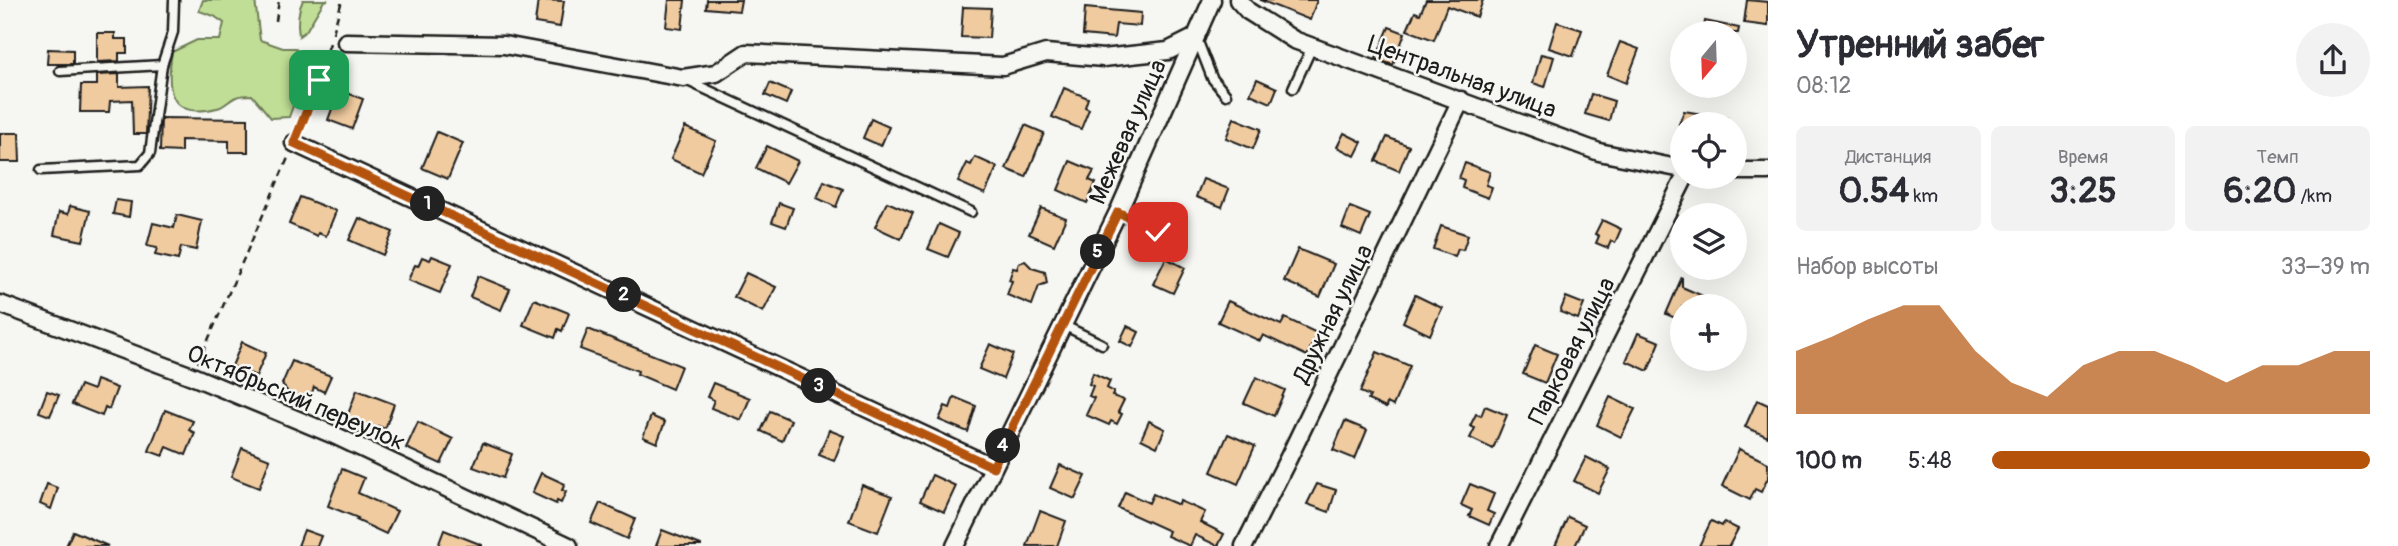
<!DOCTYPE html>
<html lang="ru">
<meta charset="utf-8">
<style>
:root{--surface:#fff;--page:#f2f2f3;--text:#2b2b33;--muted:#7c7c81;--accent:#b45309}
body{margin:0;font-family:Pangolin,sans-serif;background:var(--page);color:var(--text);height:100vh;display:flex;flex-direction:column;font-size:26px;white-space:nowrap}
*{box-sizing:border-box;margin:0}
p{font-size:23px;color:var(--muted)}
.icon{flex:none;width:38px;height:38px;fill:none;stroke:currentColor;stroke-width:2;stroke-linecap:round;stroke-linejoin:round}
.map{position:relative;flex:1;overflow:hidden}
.details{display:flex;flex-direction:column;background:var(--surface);width:630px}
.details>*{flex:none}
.needle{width:46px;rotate:199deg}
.controls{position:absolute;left:1670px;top:21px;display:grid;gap:14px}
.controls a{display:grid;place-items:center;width:77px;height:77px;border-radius:50%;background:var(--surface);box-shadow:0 7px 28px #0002;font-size:35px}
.pin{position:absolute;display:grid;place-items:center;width:60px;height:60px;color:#fff;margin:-30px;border-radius:14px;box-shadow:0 4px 10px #0006}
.km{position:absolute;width:35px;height:35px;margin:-18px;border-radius:50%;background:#222;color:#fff;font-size:19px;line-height:35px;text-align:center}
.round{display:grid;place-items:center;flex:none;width:74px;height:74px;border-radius:37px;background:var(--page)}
.head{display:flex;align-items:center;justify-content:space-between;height:119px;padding:0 28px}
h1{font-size:38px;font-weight:700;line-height:52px}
.metrics{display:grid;grid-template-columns:repeat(3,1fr);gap:10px;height:119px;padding:7px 28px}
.metrics div{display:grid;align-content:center;border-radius:10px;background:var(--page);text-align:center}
.metrics b{font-size:35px;font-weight:700}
.metrics small{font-size:19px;font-weight:400}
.metrics p{font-size:19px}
.chart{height:196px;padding:14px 28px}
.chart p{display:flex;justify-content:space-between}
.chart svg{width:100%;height:126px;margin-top:7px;fill:var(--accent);opacity:.7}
ul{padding:0 28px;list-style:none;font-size:23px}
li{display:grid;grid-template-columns:112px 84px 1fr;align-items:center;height:52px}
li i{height:18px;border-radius:9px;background:var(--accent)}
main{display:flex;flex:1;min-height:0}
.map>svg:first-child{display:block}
.green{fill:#c0de95;stroke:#6e7d58;stroke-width:2}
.building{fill:#f0cba0;stroke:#1c1c1c;stroke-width:2}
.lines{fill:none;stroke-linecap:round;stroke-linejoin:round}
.service-casing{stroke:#1c1c1c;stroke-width:13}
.minor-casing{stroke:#1c1c1c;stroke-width:21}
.path{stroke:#1c1c1c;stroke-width:2.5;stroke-dasharray:7 5;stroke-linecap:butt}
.service{stroke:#f6f6f2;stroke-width:8}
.minor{stroke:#f6f6f2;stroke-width:16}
.route-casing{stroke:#fff;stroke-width:14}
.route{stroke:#b45309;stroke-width:9}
.labels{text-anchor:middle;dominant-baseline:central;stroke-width:5;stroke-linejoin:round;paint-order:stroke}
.street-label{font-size:24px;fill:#1c1c1c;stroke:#f6f6f2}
</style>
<main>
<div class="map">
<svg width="1768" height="546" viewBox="0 0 1768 546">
<rect width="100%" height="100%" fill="#f6f6f2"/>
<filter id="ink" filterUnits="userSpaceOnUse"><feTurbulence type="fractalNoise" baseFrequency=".0143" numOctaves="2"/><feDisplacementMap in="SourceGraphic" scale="14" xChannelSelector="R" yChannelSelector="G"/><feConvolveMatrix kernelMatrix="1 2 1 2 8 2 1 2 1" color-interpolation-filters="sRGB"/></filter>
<g filter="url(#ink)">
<g class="green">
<path d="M203 0H255L260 40 283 48H295L308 65 289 117 271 118 252 95C247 95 241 95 236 97 229 100 224 107 217 108 168 120 166 89 172 52L197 40H220L224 23 214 16 199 11Z"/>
<path d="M303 0H328L324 1 306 31 299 36C297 23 297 12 303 0Z"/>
</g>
<g class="building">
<path d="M538 0 564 1 560 27 535 23Z"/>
<path d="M669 0H685L682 29 666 27Z"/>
<path d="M707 0H741L739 11 706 8Z"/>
<path d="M1260 0H1317L1310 20Z"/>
<path d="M1426 0H1483L1477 17 1447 6 1434 40 1407 30 1415 12 1420 14Z"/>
<path d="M1747 0 1768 2V26L1744 23Z"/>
<path d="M963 7 991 8 989 38 961 37Z"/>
<path d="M1085 8 1141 13 1140 26 1116 24 1114 38 1083 35Z"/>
<path d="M1705 21 1739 28 1738 33H1703Z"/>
<path d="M1557 22 1582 30 1573 56 1549 48Z"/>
<path d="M1389 27 1405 33 1393 65 1376 59Z"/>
<path d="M97 33H115V39H127V53H119V61L97 62Z"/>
<path d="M1620 42 1639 49 1626 83 1607 75Z"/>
<path d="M48 49 73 50V64H47Z"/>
<path d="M1541 54 1554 57 1545 87 1533 83Z"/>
<path d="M119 74V87L148 86 146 134H133L132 100 110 101 109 112H80L81 85H97V75Z"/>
<path d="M1257 79 1277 88 1271 103 1250 94Z"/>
<path d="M770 83 791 92 786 104 765 95Z"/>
<path d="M1064 88 1088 98 1085 107 1089 109 1081 129 1052 117Z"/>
<path d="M339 90 363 99 352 129 328 120Z"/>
<path d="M1591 94 1614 101 1609 121 1585 114Z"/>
<path d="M1684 111 1727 118 1726 124H1679Z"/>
<path d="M161 118 248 119V152H229V141L181 140V152L160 151Z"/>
<path d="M1234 118 1261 129 1253 149 1226 138Z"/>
<path d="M871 119 889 127 881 146 863 138Z"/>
<path d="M1025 125 1044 133 1026 177 1006 169Z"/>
<path d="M685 127 716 141 701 173 671 159Z"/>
<path d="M437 132 463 143 448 179 422 168Z"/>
<path d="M0 133H19L20 162H0Z"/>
<path d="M1344 133 1362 142 1355 156 1337 147Z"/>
<path d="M1387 137 1409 146 1399 171 1376 161Z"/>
<path d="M767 146 798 161 786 183 756 168Z"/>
<path d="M975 157 997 167 985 194 958 182 967 163 971 165Z"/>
<path d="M1070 161 1094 171 1089 180 1096 183 1087 203 1058 190Z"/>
<path d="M1465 163 1490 172 1486 185 1492 187 1488 198 1462 188 1464 180 1459 178Z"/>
<path d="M1203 179 1229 189 1222 207 1196 197Z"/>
<path d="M824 181 843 189 836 207 817 198Z"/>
<path d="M300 197 336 211 326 236 318 233 317 236 289 224Z"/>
<path d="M116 200 131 202 129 217 113 214Z"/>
<path d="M887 202 913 213 901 239 875 227Z"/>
<path d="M779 203 793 208 786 227 772 222Z"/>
<path d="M70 206 90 211 83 241 54 235 59 212 68 214Z"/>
<path d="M1350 207 1370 215 1361 236 1342 228Z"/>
<path d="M1041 208 1066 218 1054 245 1029 234Z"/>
<path d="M177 215 202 221 196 250 181 247 178 260 155 255 157 248 147 246 153 223 174 228Z"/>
<path d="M359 218 393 232 383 255 349 240Z"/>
<path d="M1602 220 1621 229 1615 243 1611 241 1608 248 1596 243 1599 236 1595 234Z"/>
<path d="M939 224 959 233 948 257 928 249Z"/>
<path d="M1441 226 1468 235 1463 250 1458 249 1455 257 1433 249Z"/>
<path d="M1298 249 1334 264 1320 297 1284 281Z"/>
<path d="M432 256 452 264 440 293 408 280 415 265 418 266 422 257 430 260Z"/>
<path d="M1166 258 1185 268 1173 293 1153 284Z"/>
<path d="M1025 261 1032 268 1045 272 1047 283 1039 286 1032 305 1007 295 1012 281 1009 280 1013 268 1017 269 1019 263Z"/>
<path d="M746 273 776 287 763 312 734 297Z"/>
<path d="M478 276 510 289 501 310 470 297Z"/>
<path d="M1682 277V287L1703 296 1699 306H1682V321L1666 314Z"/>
<path d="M1415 295 1442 308 1430 335 1403 322Z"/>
<path d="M1566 297 1584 304 1578 319 1560 312Z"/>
<path d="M534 299 569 313 562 331 558 329 555 338 523 325Z"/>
<path d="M1228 301 1281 325 1285 318 1317 333 1307 356 1263 335 1260 341 1218 322Z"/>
<path d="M1127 326 1139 332 1132 347 1120 341Z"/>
<path d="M588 329 681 366 672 389 637 374 638 371 580 349Z"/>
<path d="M1638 333 1660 342 1648 371 1626 361Z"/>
<path d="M242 342 266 353 256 376 232 366Z"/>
<path d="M990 344 1013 354 1003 379 979 369Z"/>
<path d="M1535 345 1557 354 1545 383 1523 374Z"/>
<path d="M1377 352 1410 366 1393 406 1387 403 1386 408 1368 400 1370 396 1360 392Z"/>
<path d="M292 361 331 376 324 392 314 387 309 401 288 392 282 384Z"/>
<path d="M1093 373 1110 381 1107 388 1114 392 1112 396 1124 400 1118 412 1122 414 1117 424 1111 421 1109 425 1086 415 1094 398 1089 396 1093 386 1089 384Z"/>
<path d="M1256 377 1285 390 1274 416 1244 403Z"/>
<path d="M96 380 117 388 109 409 105 407 102 416 72 404 80 385 93 390Z"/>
<path d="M713 383 750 398 741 420 711 408 714 400 707 397Z"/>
<path d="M357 390 394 404 385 429 378 426 376 429 368 426 364 435 351 430 354 420 347 417Z"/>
<path d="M47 391 59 395 50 416 39 412Z"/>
<path d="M954 397 976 406 968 432 939 420 945 406 950 408Z"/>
<path d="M1610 397 1635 409 1621 437 1597 425Z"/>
<path d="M1757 400 1768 405V437L1745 427Z"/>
<path d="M1485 406 1507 415 1493 449 1470 438 1475 428 1470 426 1476 414 1481 416Z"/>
<path d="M165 410 193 421 189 430 195 433 186 455 167 447 163 456 149 451Z"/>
<path d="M770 411 791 420 782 441 761 431Z"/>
<path d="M651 416 665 422 657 443 643 437Z"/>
<path d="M1149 421 1165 429 1157 447 1141 439Z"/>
<path d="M1345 421 1367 430 1355 459 1333 450Z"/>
<path d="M418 422 453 439 441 464 406 448Z"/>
<path d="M829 430 844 436 834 461 819 455Z"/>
<path d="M1228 434 1255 446 1238 484 1211 472Z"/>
<path d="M483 443 512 454 503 478 473 467Z"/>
<path d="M242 448 270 459 259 488 231 477Z"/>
<path d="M1739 449 1768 463V478L1761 492 1755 489 1750 500 1722 486Z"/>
<path d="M1586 457 1610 469 1598 493 1574 481Z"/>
<path d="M1060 465 1086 476 1075 499 1050 488Z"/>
<path d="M342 469 364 478 358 493 397 511 386 534 356 520 358 518 328 506Z"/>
<path d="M541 473 565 484 562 490 566 492 561 503 557 501 556 504 532 493Z"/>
<path d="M932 475 956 486 944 512 920 501Z"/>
<path d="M47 484 58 488 51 509 40 504Z"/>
<path d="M1317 484 1336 490 1329 512 1307 504Z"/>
<path d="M1470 484 1494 494 1487 511 1494 514 1489 525 1469 516 1472 510 1461 505Z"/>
<path d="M862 485 892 496 878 532 849 521Z"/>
<path d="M1125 492 1149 503 1153 494 1179 505 1180 501 1205 512 1200 522 1224 534 1218 546 1195 535 1190 546 1167 536 1169 531 1118 508Z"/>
<path d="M600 503 635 519 627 539 591 523Z"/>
<path d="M1040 511 1066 521 1057 546H1027Z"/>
<path d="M1568 517 1585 525 1575 546H1555Z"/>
<path d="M1711 521 1722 526 1724 522 1738 529 1729 546H1699Z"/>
<path d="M304 530 321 536 317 546H298Z"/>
<path d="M444 530 482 545V546H438Z"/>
<path d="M662 530 701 545V546H656Z"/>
<path d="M73 531 108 546H66Z"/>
</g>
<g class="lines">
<g class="service-casing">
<g id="service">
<path d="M1197 39 1212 78 1226 95"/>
<path d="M60 71 162 65"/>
<path d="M688 81 971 212"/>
<path d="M1293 88 1312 47"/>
<path d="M41 170 140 165 150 153 162 65 173 32 174 0"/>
<path d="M1118 212 1158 232"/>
<path d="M1063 325 1102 344"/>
</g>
</g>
<g class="minor-casing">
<g id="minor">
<path d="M1238 0 1248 11 1294 40 1599 152 1682 169"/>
<path d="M346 42 504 45 683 78 716 73 746 53 1003 66 1046 53 1103 58 1168 51 1196 37"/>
<path d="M294 143 993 467"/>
<path d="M1734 171H1768"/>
<path d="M0 304 192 376 334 435 569 546"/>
<path d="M955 546 1120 208 1212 0"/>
<path d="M1244 546 1289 457 1461 100"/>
<path d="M1499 546 1685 177"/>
</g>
</g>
<g class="path">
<path d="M276 21 279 0"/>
<path d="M333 33 342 0"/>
<path d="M300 129 330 43"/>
<path d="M198 363 288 158"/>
</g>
<use href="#service" class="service"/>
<use href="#minor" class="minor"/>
</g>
</g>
<g class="lines" filter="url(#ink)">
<g class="route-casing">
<path id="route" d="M319 80 294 143 993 467 1118 212 1158 232"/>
</g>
<use href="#route" class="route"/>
</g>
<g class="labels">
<g class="street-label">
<text transform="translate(1462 77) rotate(20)">Центральная улица</text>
<text transform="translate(1128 132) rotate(-66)">Межевая улица</text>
<text transform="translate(1333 314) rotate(-64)">Дружная улица</text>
<text transform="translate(1572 351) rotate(-63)">Парковая улица</text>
<text transform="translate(296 398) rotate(23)">Октябрьский переулок</text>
</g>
</g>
</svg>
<div class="controls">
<a><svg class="needle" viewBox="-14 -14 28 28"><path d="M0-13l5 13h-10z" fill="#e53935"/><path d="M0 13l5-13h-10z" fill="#7c7c81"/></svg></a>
<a><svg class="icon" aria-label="locate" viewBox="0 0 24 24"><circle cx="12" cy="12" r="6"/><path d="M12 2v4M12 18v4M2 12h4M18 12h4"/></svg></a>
<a><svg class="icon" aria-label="layers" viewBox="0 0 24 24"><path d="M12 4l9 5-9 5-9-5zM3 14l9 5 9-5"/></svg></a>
<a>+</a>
</div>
<div class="pin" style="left:319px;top:80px;background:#1e9e55"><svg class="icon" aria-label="arrive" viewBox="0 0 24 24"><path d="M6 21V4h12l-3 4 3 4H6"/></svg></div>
<div class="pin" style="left:1158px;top:232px;background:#d93025"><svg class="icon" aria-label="check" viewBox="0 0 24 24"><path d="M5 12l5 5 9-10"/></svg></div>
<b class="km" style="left:428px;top:204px">1</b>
<b class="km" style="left:624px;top:295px">2</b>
<b class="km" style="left:819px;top:386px">3</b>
<b class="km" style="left:1003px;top:446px">4</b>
<b class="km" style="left:1098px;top:252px">5</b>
</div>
<section class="details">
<div class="head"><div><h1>Утренний забег</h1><p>08:12</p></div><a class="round"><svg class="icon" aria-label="share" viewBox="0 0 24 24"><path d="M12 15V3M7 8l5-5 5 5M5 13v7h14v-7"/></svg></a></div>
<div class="metrics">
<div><p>Дистанция</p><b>0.54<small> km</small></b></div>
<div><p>Время</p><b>3:25</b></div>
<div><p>Темп</p><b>6:20<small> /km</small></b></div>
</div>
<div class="chart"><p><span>Набор высоты</span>33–39 m</p>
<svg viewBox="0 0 160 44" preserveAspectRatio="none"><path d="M0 44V22L10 17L20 11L30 6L40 6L50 22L60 33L70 38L80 27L90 22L100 22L110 27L120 33L130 27L140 27L150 22L160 22V44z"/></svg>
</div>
<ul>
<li><b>100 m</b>5:48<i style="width:100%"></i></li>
</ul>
</section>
</main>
